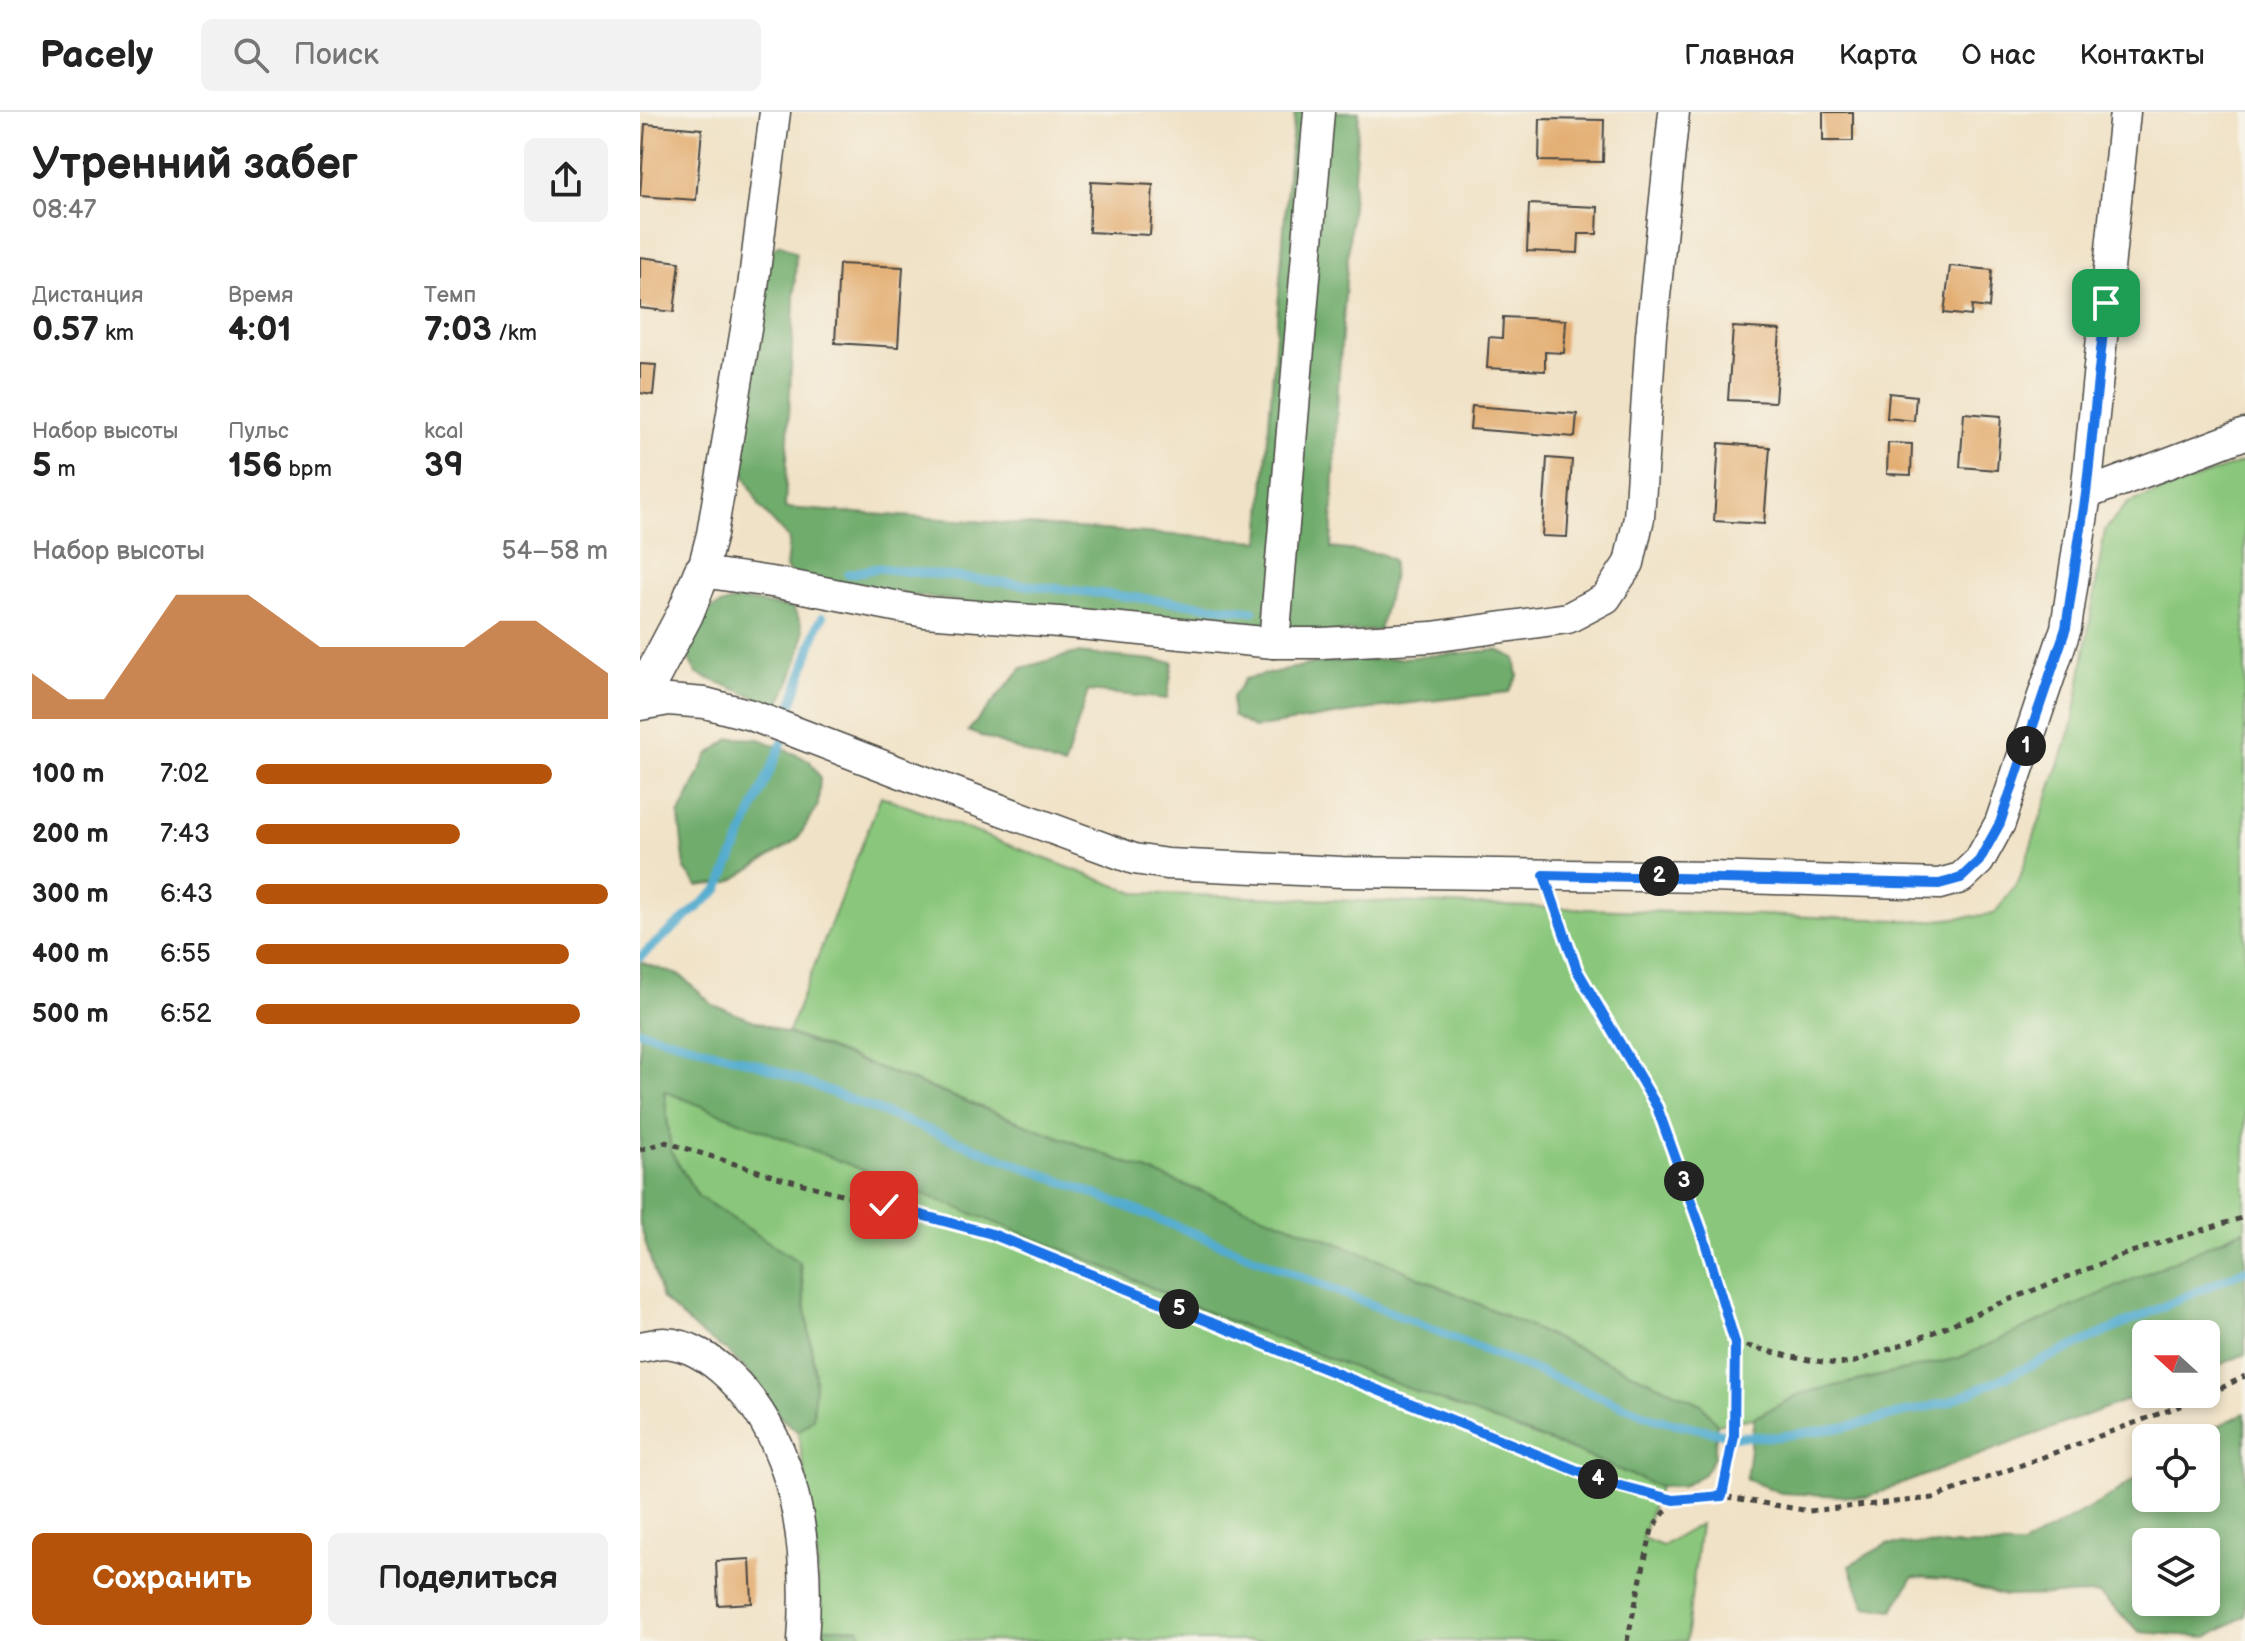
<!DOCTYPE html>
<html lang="ru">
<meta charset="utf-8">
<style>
:root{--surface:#fff;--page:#f2f2f2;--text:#222;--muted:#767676;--line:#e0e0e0;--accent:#b45309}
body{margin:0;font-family:"Balsamiq Sans",sans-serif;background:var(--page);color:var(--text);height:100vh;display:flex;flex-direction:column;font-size:30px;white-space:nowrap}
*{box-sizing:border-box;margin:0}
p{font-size:26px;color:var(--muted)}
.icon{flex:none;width:44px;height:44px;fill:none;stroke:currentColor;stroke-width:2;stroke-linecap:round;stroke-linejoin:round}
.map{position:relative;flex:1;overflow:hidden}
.side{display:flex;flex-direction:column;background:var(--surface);width:640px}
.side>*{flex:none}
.needle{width:52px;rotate:291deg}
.tools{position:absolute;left:1492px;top:1208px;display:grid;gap:16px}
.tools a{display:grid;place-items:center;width:88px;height:88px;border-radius:12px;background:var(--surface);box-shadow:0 4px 12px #0003;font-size:40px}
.pin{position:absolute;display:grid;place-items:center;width:68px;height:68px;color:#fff;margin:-34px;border-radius:16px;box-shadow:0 4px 12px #0006}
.km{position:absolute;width:40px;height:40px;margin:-20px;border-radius:50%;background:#222;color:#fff;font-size:22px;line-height:40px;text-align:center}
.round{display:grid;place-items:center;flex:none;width:84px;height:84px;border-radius:12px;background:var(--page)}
.summary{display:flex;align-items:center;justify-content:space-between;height:136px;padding:0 32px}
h1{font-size:44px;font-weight:700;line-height:60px}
.stats{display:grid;grid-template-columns:repeat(3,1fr);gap:12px;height:136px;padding:8px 32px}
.stats div{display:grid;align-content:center}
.stats b{font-size:34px;font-weight:700}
.stats small{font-size:22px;font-weight:400}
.stats p{font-size:22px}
.chart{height:224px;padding:16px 32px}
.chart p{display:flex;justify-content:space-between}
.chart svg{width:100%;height:144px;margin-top:8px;fill:var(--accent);opacity:.7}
.primary-button{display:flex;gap:16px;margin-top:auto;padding:16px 32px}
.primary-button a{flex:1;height:92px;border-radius:12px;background:var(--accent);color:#fff;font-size:32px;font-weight:700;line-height:92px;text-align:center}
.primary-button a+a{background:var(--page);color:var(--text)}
ul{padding:0 32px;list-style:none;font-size:26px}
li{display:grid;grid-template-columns:128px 96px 1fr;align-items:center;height:60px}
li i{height:20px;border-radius:10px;background:var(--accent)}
header{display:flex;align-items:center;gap:48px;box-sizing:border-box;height:112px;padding:0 40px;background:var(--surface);border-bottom:2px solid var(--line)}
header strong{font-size:38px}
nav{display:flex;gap:44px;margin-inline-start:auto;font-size:28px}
.search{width:560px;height:72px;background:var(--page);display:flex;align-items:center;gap:20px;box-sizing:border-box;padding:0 28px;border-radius:12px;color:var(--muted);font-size:30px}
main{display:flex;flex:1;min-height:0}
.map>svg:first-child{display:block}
.green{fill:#8ac77c;stroke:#5a7954;stroke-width:2}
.forest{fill:#6fac6c;stroke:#4d6c4c;stroke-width:2;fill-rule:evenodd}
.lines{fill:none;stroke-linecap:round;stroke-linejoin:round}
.stream{stroke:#52accf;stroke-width:9}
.building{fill:#e3ad71}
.minor-casing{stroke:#494642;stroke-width:33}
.tertiary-casing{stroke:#494642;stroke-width:39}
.path{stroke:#494642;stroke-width:5;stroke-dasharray:6 6;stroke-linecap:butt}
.minor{stroke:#fff;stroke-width:30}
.tertiary{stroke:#fff;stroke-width:36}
.route-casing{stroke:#fff;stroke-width:16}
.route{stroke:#1a73e8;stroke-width:10}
</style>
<header>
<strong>Pacely</strong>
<div class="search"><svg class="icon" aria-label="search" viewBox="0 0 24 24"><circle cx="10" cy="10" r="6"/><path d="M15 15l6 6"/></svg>Поиск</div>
<nav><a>Главная</a><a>Карта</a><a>О нас</a><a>Контакты</a></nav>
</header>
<main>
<section class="side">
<div class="summary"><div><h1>Утренний забег</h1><p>08:47</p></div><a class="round"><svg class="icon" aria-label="share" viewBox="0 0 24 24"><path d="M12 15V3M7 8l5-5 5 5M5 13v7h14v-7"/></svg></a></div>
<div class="stats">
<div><p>Дистанция</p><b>0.57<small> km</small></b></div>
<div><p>Время</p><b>4:01</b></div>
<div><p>Темп</p><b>7:03<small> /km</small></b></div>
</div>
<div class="stats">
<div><p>Набор высоты</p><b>5<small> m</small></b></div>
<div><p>Пульс</p><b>156<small> bpm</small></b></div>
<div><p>kcal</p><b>39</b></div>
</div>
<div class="chart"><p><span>Набор высоты</span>54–58 m</p>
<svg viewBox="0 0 160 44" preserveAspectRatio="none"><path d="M0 44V30L10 38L20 38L30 22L40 6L50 6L60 6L70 14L80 22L90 22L100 22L110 22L120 22L130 14L140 14L150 22L160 30V44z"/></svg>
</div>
<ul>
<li><b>100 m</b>7:02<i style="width:84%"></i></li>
<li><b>200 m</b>7:43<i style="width:58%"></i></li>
<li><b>300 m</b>6:43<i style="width:100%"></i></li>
<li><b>400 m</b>6:55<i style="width:89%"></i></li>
<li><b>500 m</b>6:52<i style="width:92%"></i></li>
</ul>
<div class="primary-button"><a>Сохранить</a><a>Поделиться</a></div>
</section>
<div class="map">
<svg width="1605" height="1529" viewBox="0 0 1605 1529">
<rect width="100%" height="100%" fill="#f7f3e8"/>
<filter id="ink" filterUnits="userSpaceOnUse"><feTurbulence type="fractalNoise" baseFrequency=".0125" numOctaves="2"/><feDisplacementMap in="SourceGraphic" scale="16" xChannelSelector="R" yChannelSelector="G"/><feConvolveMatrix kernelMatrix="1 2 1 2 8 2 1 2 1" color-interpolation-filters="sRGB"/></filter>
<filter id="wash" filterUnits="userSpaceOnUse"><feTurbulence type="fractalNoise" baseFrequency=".006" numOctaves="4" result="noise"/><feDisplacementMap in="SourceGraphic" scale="32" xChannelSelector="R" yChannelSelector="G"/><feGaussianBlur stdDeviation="1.8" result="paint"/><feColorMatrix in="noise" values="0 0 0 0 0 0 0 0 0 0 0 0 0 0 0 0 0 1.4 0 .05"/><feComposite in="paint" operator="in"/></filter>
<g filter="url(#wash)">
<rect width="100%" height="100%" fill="#f0e2c6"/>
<g class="green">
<path d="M1605 349V1117L1319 1246 1160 1282 1114 1306 1077 1312 1061 1292 741 1148 148 921 241 684 495 781 1287 809 1354 802 1379 768 1433 612 1465 418 1488 391Z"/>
<path d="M24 978 449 1148 576 1204 940 1341 1019 1375 1002 1426 1022 1434 1060 1412 1046 1529H223L219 1516H180L176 1428 158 1320 173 1306 175 1264 160 1151 58 1084 31 1040Z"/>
</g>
<g class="forest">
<path d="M655 0H719L698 275 691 436 741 442 753 448 752 469 739 518 656 523 399 501 154 466 146 456 149 427 120 395 103 360 96 327 127 141 140 132 156 141 145 396 620 429 649 51Z"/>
<path d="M99 488 153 496C157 504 163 512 163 520 164 536 148 576 140 590L130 591 57 562 44 538C60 508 62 494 99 488Z"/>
<path d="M858 538 875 546 878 564 869 580 763 592 614 616 593 604 592 586 605 567 676 551 763 546Z"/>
<path d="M436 541 533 550 527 587 448 579 424 655 328 619 382 556Z"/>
<path d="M91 626 120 627 169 648 180 665 178 693 157 728 90 770 58 774 45 757 39 704 68 643Z"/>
<path d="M0 850 41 864 73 893 741 1148 1061 1292 1077 1312 1074 1345 1064 1362 1041 1375H1019L940 1341 576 1204 449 1148 24 979 31 1040 58 1084 159 1150 175 1264 173 1306 158 1320 140 1305 117 1269 86 1238 61 1222 22 1187 0 1112Z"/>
<path d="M1605 1117V1242L1566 1259V1222H1506V1281L1227 1385 1141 1381 1106 1367 1114 1306 1160 1282 1319 1246Z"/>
<path d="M1605 1301V1504L1567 1525 1500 1520 1459 1482 1365 1484 1306 1467 1273 1465 1253 1498 1225 1495 1209 1453 1247 1432 1382 1434 1469 1385 1506 1359V1386H1566V1326H1553ZM1506 1430H1566V1490H1506Z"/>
<path d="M180 1516H219L223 1529H179Z"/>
</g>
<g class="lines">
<g class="stream">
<path d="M208 462 238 456 613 499"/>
<path d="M152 592 178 513 183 505"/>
<path d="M0 845 79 777 142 631"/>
<path d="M0 919 118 952 498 1099 1016 1307 1094 1324 1135 1325 1205 1315 1309 1290 1605 1158"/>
</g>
</g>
<g id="blocks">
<g class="building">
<rect x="1183" y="0" width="30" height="29"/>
<path d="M900 7 964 8 963 50 899 49Z"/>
<path d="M5 12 62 17 56 88 0 84Z"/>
<path d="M451 70 513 73 510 123 449 120Z"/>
<path d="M889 92 958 95 957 122H939L938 141 887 139Z"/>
<path d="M0 145 40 150 34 200 0 196Z"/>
<path d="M199 152 263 155 258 235 195 231Z"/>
<path d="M1310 154 1352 158 1349 196 1332 194 1331 204 1304 201Z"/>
<path d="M863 205 926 208 924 241 905 240V259L847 256 849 225 862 226Z"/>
<path d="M1093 215 1140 218 1135 290 1088 288Z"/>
<path d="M0 252 16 253 13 283 0 281Z"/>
<path d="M1249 281 1276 284 1274 309 1247 306Z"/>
<path d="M832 294 937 302 935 325 830 317Z"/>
<path d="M1324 301 1361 304 1357 358 1320 355Z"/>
<path d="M1079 331 1130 335 1124 412 1074 409Z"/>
<path d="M1248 331 1272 332 1271 363 1247 362Z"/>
<path d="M907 346 932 348 927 425 902 424Z"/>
<path d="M110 1447 112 1491 78 1493 76 1449Z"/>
</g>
</g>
</g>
<g filter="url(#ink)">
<use href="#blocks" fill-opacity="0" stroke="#494642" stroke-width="2"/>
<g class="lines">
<g class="minor-casing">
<g id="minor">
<path d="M135 0 113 175 72 422 62 460 138 471 285 500 419 510 634 531H682L792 525 928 506 966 486 989 451 999 406 1011 223 1034 0"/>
<path d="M1446 382 1605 322"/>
<path d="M634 531 679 0"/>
<path d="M0 593 29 588 65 591 111 603 267 663 494 747 527 752 702 760 1071 765 1299 772 1321 766 1339 749 1360 711 1426 516 1446 382 1485 0"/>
<path d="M0 1235C8 1234 17 1231 24 1231 50 1232 71 1247 89 1264 158 1330 170 1438 163 1529"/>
</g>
</g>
<g class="tertiary-casing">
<path id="tertiary" d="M0 587 45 502 62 460"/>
</g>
<g class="path">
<path d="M914 793 937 858 1017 995 1063 1123 1095 1231 1094 1324 1082 1384"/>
<path d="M0 1038 25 1030 137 1065 352 1122 965 1370 1034 1388"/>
<path d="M1095 1231 1157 1246 1196 1252 1215 1250 1287 1223 1356 1193 1488 1141 1605 1105"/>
<path d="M987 1529 1012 1417 1034 1388 1082 1384 1169 1399 1293 1386 1564 1285 1605 1264"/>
</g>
<use href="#minor" class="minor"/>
<use href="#tertiary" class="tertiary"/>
</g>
</g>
<g class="lines" filter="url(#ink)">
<g class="route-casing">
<path id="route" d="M244 1093 352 1122 965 1370 1034 1388 1082 1384 1094 1324 1095 1231 1063 1123 1017 995 937 858 904 763 1299 772 1321 766 1339 749 1360 711 1426 516 1446 382 1466 191"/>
</g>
<use href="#route" class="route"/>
</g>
</svg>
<div class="tools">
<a><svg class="needle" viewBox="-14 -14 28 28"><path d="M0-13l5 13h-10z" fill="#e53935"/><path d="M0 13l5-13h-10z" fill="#767676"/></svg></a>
<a><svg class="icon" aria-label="locate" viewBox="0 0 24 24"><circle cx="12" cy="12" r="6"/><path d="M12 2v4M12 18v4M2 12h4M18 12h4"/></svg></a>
<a><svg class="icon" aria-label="layers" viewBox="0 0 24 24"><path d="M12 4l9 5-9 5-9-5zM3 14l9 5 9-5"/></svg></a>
</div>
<div class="pin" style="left:1466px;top:191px;background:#1e9e55"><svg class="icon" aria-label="arrive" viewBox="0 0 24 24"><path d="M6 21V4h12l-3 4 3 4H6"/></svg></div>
<div class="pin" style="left:244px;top:1093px;background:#d93025"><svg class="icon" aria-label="check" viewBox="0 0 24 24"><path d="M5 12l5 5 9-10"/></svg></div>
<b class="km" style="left:1386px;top:634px">1</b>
<b class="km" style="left:1019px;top:764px">2</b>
<b class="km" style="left:1044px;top:1069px">3</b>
<b class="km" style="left:958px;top:1367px">4</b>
<b class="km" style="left:539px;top:1197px">5</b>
</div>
</main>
